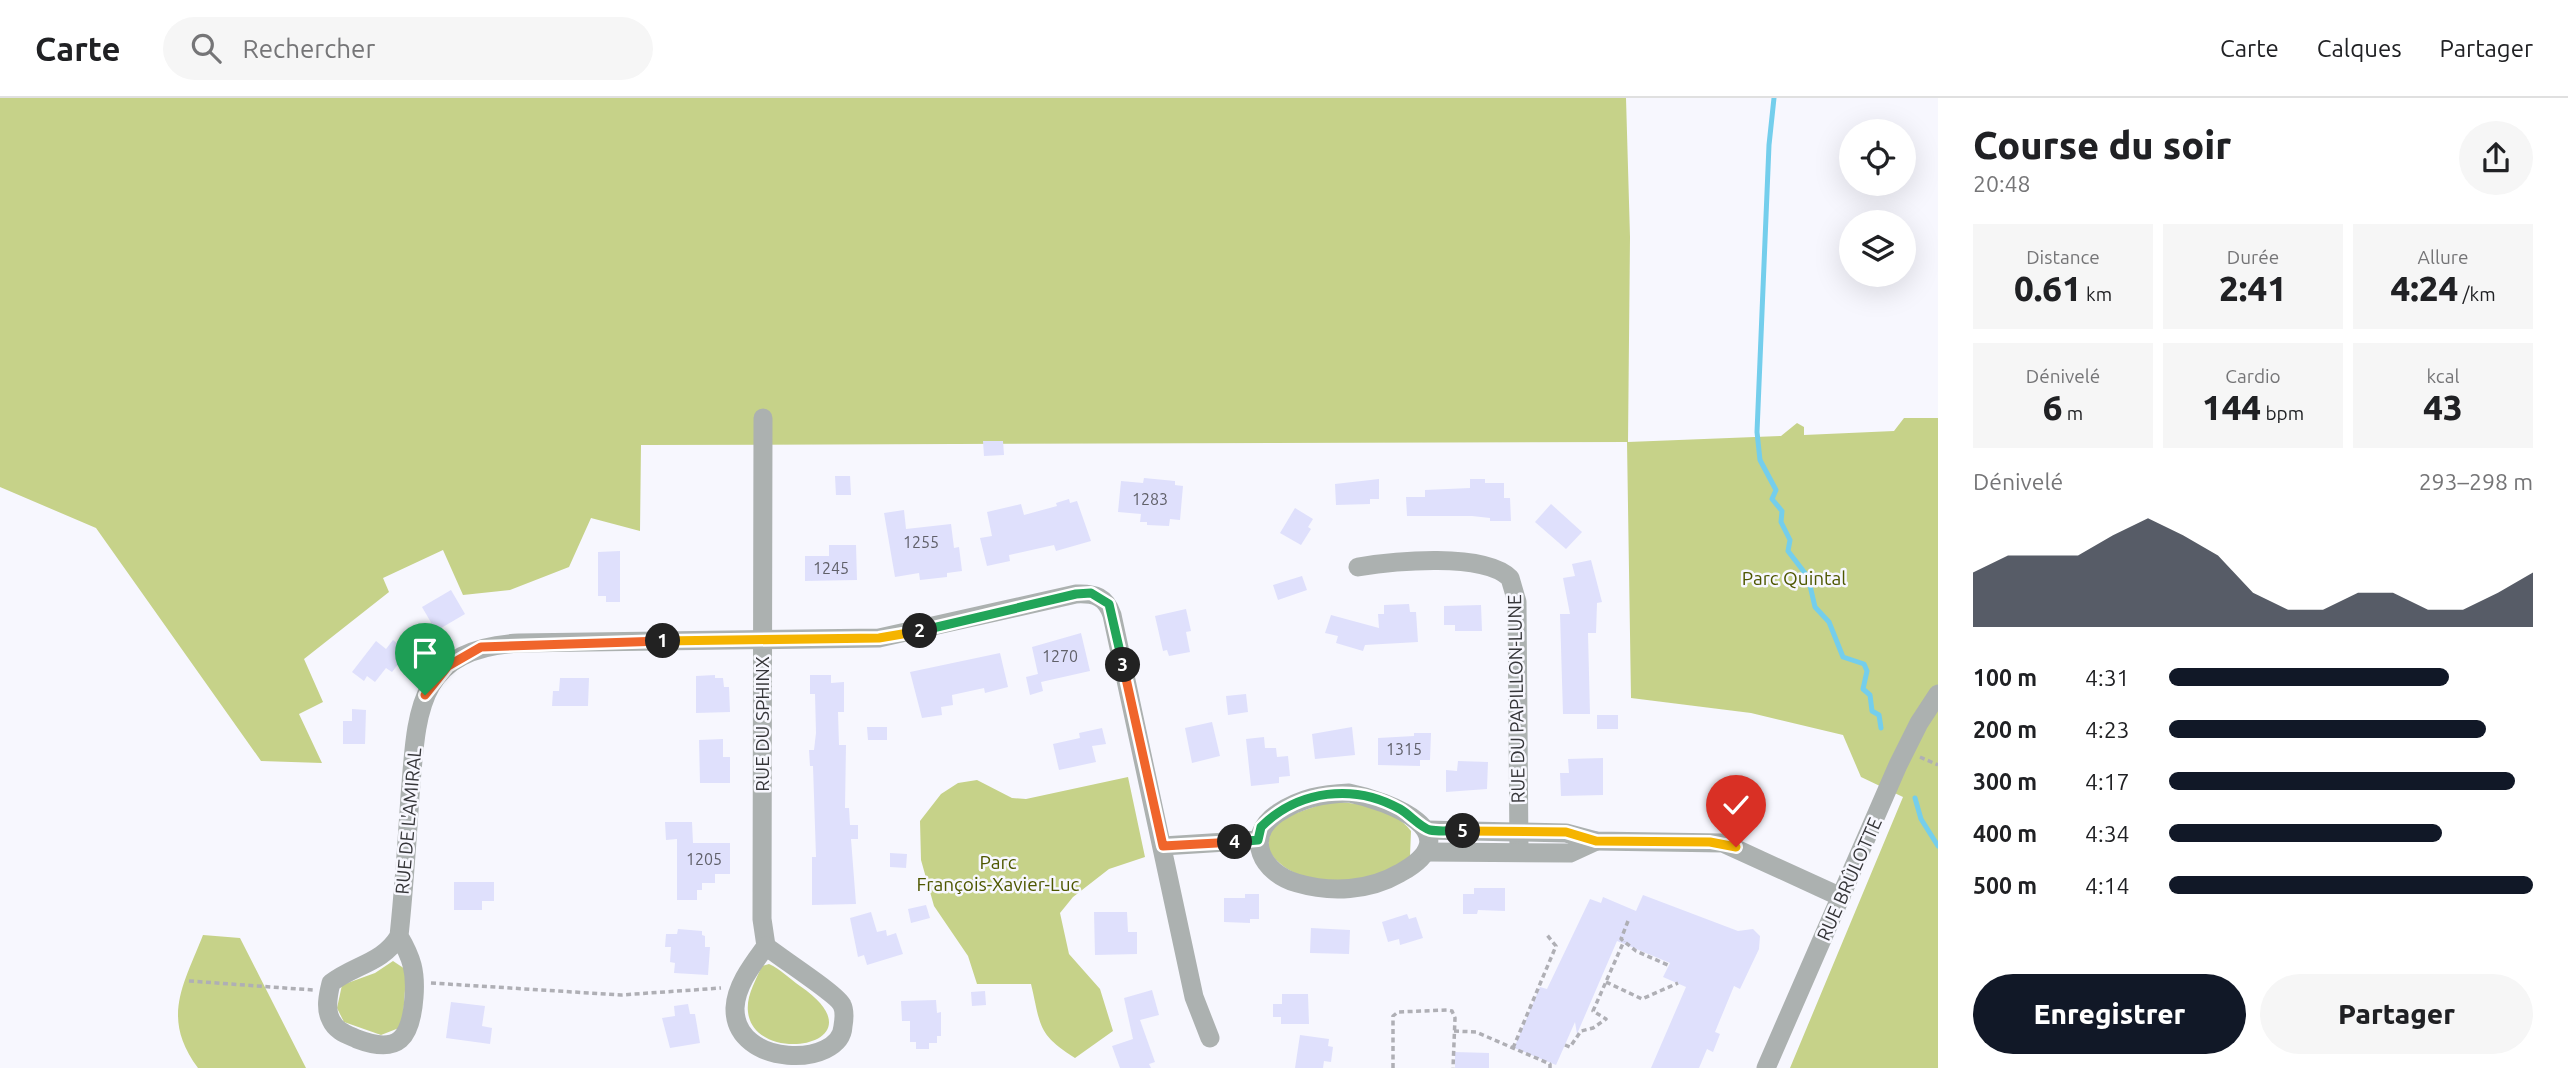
<!DOCTYPE html>
<html lang="fr">
<meta charset="utf-8">
<style>
:root{--surface:#fff;--page:#f6f6f6;--text:#202124;--muted:#757577;--line:#e0e0e0;--accent:#111827}
body{margin:0;font-family:Ubuntu,sans-serif;background:var(--page);color:var(--text);height:100vh;display:flex;flex-direction:column;font-size:26px;white-space:nowrap}
*{box-sizing:border-box;margin:0}
p{font-size:23px;color:var(--muted)}
.icon{flex:none;width:38px;height:38px;fill:none;stroke:currentColor;stroke-width:2;stroke-linecap:round;stroke-linejoin:round}
.map{position:relative;flex:1;overflow:hidden}
.side{display:flex;flex-direction:column;background:var(--surface);width:630px}
.side>*{flex:none}
.buttons{position:absolute;left:1839px;top:21px;display:grid;gap:14px}
.buttons a{display:grid;place-items:center;width:77px;height:77px;border-radius:50%;background:var(--surface);box-shadow:0 7px 28px #0002;font-size:35px}
.pin{position:absolute;display:grid;place-items:center;width:60px;height:60px;color:#fff;margin:-72px -30px;border-radius:50% 50% 50% 0;rotate:-45deg;box-shadow:0 0 7px #0007}
.pin .icon{rotate:45deg}
.km{position:absolute;width:35px;height:35px;margin:-18px;border-radius:50%;background:#222;color:#fff;font-size:19px;line-height:35px;text-align:center}
.round{display:grid;place-items:center;flex:none;width:74px;height:74px;border-radius:37px;background:var(--page)}
.overview{display:flex;align-items:center;justify-content:space-between;height:119px;padding:0 35px}
h1{font-size:38px;font-weight:800;line-height:52px}
.stats{display:grid;grid-template-columns:repeat(3,1fr);gap:10px;height:119px;padding:7px 35px}
.stats div{display:grid;align-content:center;border-radius:0px;background:var(--page);text-align:center}
.stats b{font-size:35px;font-weight:800}
.stats small{font-size:19px;font-weight:400}
.stats p{font-size:19px}
.chart{height:196px;padding:14px 35px}
.chart p{display:flex;justify-content:space-between}
.chart svg{width:100%;height:126px;margin-top:7px;fill:var(--accent);opacity:.7}
.button{display:flex;gap:14px;margin-top:auto;padding:14px 35px}
.button a{flex:1;height:80px;border-radius:42px;background:var(--accent);color:#fff;font-size:28px;font-weight:800;line-height:80px;text-align:center}
.button a+a{background:var(--page);color:var(--text)}
ul{padding:0 35px;list-style:none;font-size:23px}
li{display:grid;grid-template-columns:112px 84px 1fr;align-items:center;height:52px}
li i{height:18px;border-radius:9px;background:var(--accent)}
header{display:flex;align-items:center;gap:42px;box-sizing:border-box;height:98px;padding:0 35px;background:var(--surface);border-bottom:2px solid var(--line)}
header strong{font-size:33px}
nav{display:flex;gap:38px;margin-inline-start:auto;font-size:24px}
.search{width:490px;height:63px;background:var(--page);display:flex;align-items:center;gap:18px;box-sizing:border-box;padding:0 24px;border-radius:38px;color:var(--muted);font-size:26px}
main{display:flex;flex:1;min-height:0}
.map>svg:first-child{display:block}
.green{fill:#c6d289}
.lines{fill:none;stroke-linecap:round;stroke-linejoin:round}
.stream{stroke:#74ceec;stroke-width:5}
.building{fill:#dfe0fc}
.path{stroke:#afafb5;stroke-width:3.5;stroke-dasharray:5 3.5;stroke-linecap:butt}
.minor{stroke:#acb1b0;stroke-width:19}
.split-1-casing{stroke:#fff;stroke-width:14}
.split-2-casing{stroke:#fff;stroke-width:14}
.split-3-casing{stroke:#fff;stroke-width:14}
.split-4-casing{stroke:#fff;stroke-width:14}
.split-5-casing{stroke:#fff;stroke-width:14}
.split-6-casing{stroke:#fff;stroke-width:14}
.split-1{stroke:#f0652b;stroke-width:9}
.split-2{stroke:#f5b400;stroke-width:9}
.split-3{stroke:#22a559;stroke-width:9}
.split-4{stroke:#f0652b;stroke-width:9}
.split-5{stroke:#22a559;stroke-width:9}
.split-6{stroke:#f5b400;stroke-width:9}
.labels{text-anchor:middle;dominant-baseline:central;stroke-width:5;stroke-linejoin:round;paint-order:stroke}
.number-label{font-size:16px;fill:#606069}
.park-label{font-size:19px;fill:#4e5700;stroke:#f7f7fe}
.street-label{font-size:19px;fill:#353538;stroke:#f7f7fe}
</style>
<header>
<strong>Carte</strong>
<div class="search"><svg class="icon" aria-label="search" viewBox="0 0 24 24"><circle cx="10" cy="10" r="6"/><path d="M15 15l6 6"/></svg>Rechercher</div>
<nav><a>Carte</a><a>Calques</a><a>Partager</a></nav>
</header>
<main>
<div class="map">
<svg width="1938" height="970" viewBox="0 0 1938 970">
<rect width="100%" height="100%" fill="#f7f7fe"/>
<g class="green">
<path d="M0 0H1626L1630 139 1628 344 1781 338 1797 325 1804 329V337L1894 333 1904 320H1938V970H1790L1903 699 1861 679 1843 637 1751 615 1631 600 1627 344 641 347 640 433 591 420 569 469 510 492 463 497 443 452 383 480 389 494 304 561 323 604 299 616 322 665 261 663 96 430 0 389Z"/>
<path d="M1128 679 1145 759 1109 771 1073 799 1060 815 1069 856 1100 891 1113 933 1075 960C1037 936 1041 928 1031 886H977L968 858 934 808 921 762 920 723 941 696 958 685 977 682 1012 700 1026 701Z"/>
<path d="M1331 703C1359 706 1392 708 1411 733L1410 758C1376 791 1294 796 1268 751L1270 731 1282 720Z"/>
<path d="M203 837 240 840 306 970H198C161 920 183 888 203 837Z"/>
<path d="M393 863 405 871 406 877 403 921 399 930 381 937 344 924 337 910 342 887 375 875Z"/>
<path d="M769 866C780 871 790 881 800 888 886 947 754 970 748 914 746 898 756 882 762 868Z"/>
</g>
<g class="lines">
<g class="stream">
<path d="M1774 0 1769 47 1757 334 1760 362 1776 392 1772 401 1782 413 1781 424 1790 442 1788 453 1808 479 1815 509 1829 524 1843 559 1864 566 1867 573 1863 591 1870 597 1872 613 1879 617 1881 630"/>
<path d="M1915 700 1921 721 1938 748"/>
</g>
</g>
<g class="building">
<path d="M983 343H1003L1004 357 984 358Z"/>
<path d="M835 378H850L851 397H836Z"/>
<path d="M1144 380 1175 383V387L1183 388 1180 422 1170 421 1169 428 1147 427V424H1140L1141 416 1118 414 1121 383 1143 385Z"/>
<path d="M1379 381V401H1370V406L1336 407 1335 386Z"/>
<path d="M1470 381H1485V385H1504V400H1510L1511 423H1490V420L1472 418H1407L1406 399H1425V392L1470 390Z"/>
<path d="M1069 401 1070 405 1077 403 1091 443 1056 453 1054 447 1009 457 1010 463 987 468 980 440 992 438 987 414 1021 406 1024 417 1057 408 1056 405Z"/>
<path d="M1551 406 1582 434 1566 451 1535 424Z"/>
<path d="M1295 410 1313 421 1308 429 1311 431 1301 447 1280 435Z"/>
<path d="M904 412 906 431 951 426 954 450 959 449 962 473 947 475V479L920 482 919 475 895 479 884 415Z"/>
<path d="M829 447H856L857 482 805 483V458H829Z"/>
<path d="M620 453V504H606V498H598V454Z"/>
<path d="M1591 462 1602 504 1597 505 1596 535H1588L1590 616H1563L1560 516H1570L1563 480 1575 478 1572 466Z"/>
<path d="M1302 478 1307 492 1278 502 1273 487Z"/>
<path d="M451 492 465 516 436 533 422 509Z"/>
<path d="M1409 506 1410 514H1416L1418 544 1365 547 1363 553 1336 545 1338 538 1325 535 1331 517 1379 530 1378 516H1384V507Z"/>
<path d="M1481 507 1482 533H1455V527H1444V508Z"/>
<path d="M1186 511 1191 533 1186 534 1190 554 1169 558 1167 552 1163 553 1155 518Z"/>
<path d="M1081 535 1090 573 1041 584 1043 593 1030 597 1026 579 1038 576 1032 549Z"/>
<path d="M393 542 408 554 392 574 386 570 375 584 367 578 364 583 352 574 376 543 386 551Z"/>
<path d="M1000 555 1008 589 985 595 984 590 952 597 953 607 941 609 942 617 922 620 910 574Z"/>
<path d="M715 577V580H723L724 589H729L730 614 696 615V578Z"/>
<path d="M810 577H831V585L844 584V614H838L839 647H846L845 710H849L850 727H858V741H851L856 806 812 807V759H816L813 668H810L809 652H814L816 635 815 596H810Z"/>
<path d="M560 580H589L588 608H552L553 593H559Z"/>
<path d="M1246 596 1248 614 1228 617 1226 598Z"/>
<path d="M352 611 366 612 365 646H343V623H352Z"/>
<rect x="1597" y="617" width="21" height="14"/>
<path d="M1212 624 1220 658 1192 665 1185 630Z"/>
<path d="M867 629H887V642H868Z"/>
<path d="M1352 629 1355 657 1315 661 1312 636Z"/>
<path d="M1102 630 1106 646 1092 648 1096 664 1059 672 1053 646 1080 640 1079 635Z"/>
<path d="M1414 635H1431L1430 662H1420V668L1378 667V640L1414 638Z"/>
<path d="M1264 639 1265 650H1276L1277 659 1288 658 1290 678 1279 679V685L1251 688 1246 641Z"/>
<path d="M723 641V659H730V685H700L699 642Z"/>
<path d="M1603 660V697L1561 698 1560 675H1569L1568 661Z"/>
<path d="M1458 663 1488 664 1487 691 1446 694V672L1457 673Z"/>
<path d="M665 724H692L693 745H730V776H715V785H702V792H697V802H677V741L666 742Z"/>
<path d="M890 755 907 756 906 770 890 769Z"/>
<path d="M454 784H494V803H482V812H454Z"/>
<path d="M1474 790H1505V813L1478 812 1477 816H1463V796H1474Z"/>
<path d="M1245 796H1259V821H1250V825L1224 824V800H1245Z"/>
<path d="M1643 797 1738 833 1753 831 1760 838 1759 851 1740 891 1734 888 1715 934 1720 936 1713 954 1707 951 1699 970H1651L1686 889 1663 879 1670 865 1617 843 1577 936 1575 924 1556 967 1514 950 1540 889 1547 891 1590 801 1601 805 1603 799 1636 813Z"/>
<path d="M926 807 930 820 911 825 908 811Z"/>
<path d="M871 814 877 834 886 832 887 838 896 835 903 856 867 867 864 857 858 859 850 820Z"/>
<path d="M1094 814H1127L1128 834H1137V856L1095 857Z"/>
<path d="M1407 816 1409 821 1416 819 1423 840 1400 847 1399 841 1388 844 1382 824Z"/>
<path d="M1311 830 1350 832 1349 856 1310 855Z"/>
<path d="M678 831 702 833V837L705 838V849H710L708 877 674 875 675 865 670 864 671 849H665L666 836H677Z"/>
<path d="M1152 892 1159 917 1140 922 1155 964 1149 966 1151 970H1120L1112 948 1133 941 1124 900Z"/>
<path d="M985 893 986 907 972 908 971 894Z"/>
<path d="M1282 896H1308L1309 926H1281V919H1273V906H1282Z"/>
<path d="M936 902 937 915 941 914V938H937V945H929V951H916V944H910V923H902L901 903Z"/>
<path d="M451 904 485 908 482 928 492 930 490 946 446 940Z"/>
<path d="M688 906 690 916H695L700 945 670 950 662 920 675 918 674 908Z"/>
<path d="M1300 937 1329 941 1328 948 1333 949 1331 964 1324 963 1323 970H1295Z"/>
<path d="M1455 954 1489 955V970H1455Z"/>
</g>
<g class="lines">
<g class="path">
<path d="M1920 659 1938 667"/>
<path d="M1628 823 1621 841 1636 853 1670 868"/>
<path d="M189 883 313 892"/>
<path d="M1606 884 1642 901 1678 885"/>
<path d="M431 885 621 897 721 890"/>
<path d="M1454 933 1476 934 1550 966V970"/>
<path d="M1565 947 1570 949 1581 933 1593 930 1606 921 1593 913 1624 843"/>
<path d="M1513 950 1556 848 1547 837"/>
<path d="M1393 970V918L1398 914 1447 912 1452 913 1455 920 1453 970"/>
</g>
<g class="minor">
<path d="M763 320 762 821 766 848"/>
<path d="M1358 469C1394 463 1483 454 1510 480L1517 504 1519 754"/>
<path d="M1349 695C1389 703 1473 735 1400 775 1369 793 1331 795 1297 785 1262 775 1243 739 1278 715 1301 700 1322 696 1349 695Z"/>
<path d="M1427 732 1566 735 1596 743 1723 745 1841 799"/>
<path d="M1163 748 1258 742"/>
<path d="M1426 754 1570 755 1596 743"/>
<path d="M399 838C412 860 416 874 414 899 411 940 399 957 357 941 346 936 336 933 331 922 325 911 328 897 331 885 354 867 383 865 399 838 404 791 407 745 410 698 417 615 415 551 519 545L879 540 1076 496C1095 495 1106 499 1112 517L1194 899 1210 940"/>
<path d="M766 848C780 860 837 896 842 907 845 913 844 922 843 928 841 970 734 970 735 910 736 887 753 866 766 848Z"/>
<path d="M1766 970 1898 667 1919 625 1938 596"/>
</g>
</g>
<g class="lines">
<g class="split-1-casing">
<path id="split-1" d="M425 597 448 568 481 549 663 543"/>
</g>
<g class="split-2-casing">
<path id="split-2" d="M663 543 879 540 920 533"/>
</g>
<g class="split-3-casing">
<path id="split-3" d="M920 533 1076 496 1091 495 1109 506 1123 567"/>
</g>
<g class="split-4-casing">
<path id="split-4" d="M1123 567 1163 748 1235 744"/>
</g>
<g class="split-5-casing">
<path id="split-5" d="M1235 744 1258 742 1261 729C1298 692 1354 685 1400 711 1409 716 1421 730 1430 732 1440 734 1452 732 1463 733"/>
</g>
<g class="split-6-casing">
<path id="split-6" d="M1463 733 1566 734 1596 743 1710 744 1736 749"/>
</g>
<use href="#split-1" class="split-1"/>
<use href="#split-2" class="split-2"/>
<use href="#split-3" class="split-3"/>
<use href="#split-4" class="split-4"/>
<use href="#split-5" class="split-5"/>
<use href="#split-6" class="split-6"/>
</g>
<g class="labels">
<g class="number-label">
<text x="1150" y="401">1283</text>
<text x="921" y="444">1255</text>
<text x="831" y="470">1245</text>
<text x="1060" y="558">1270</text>
<text x="1404" y="651">1315</text>
<text x="704" y="761">1205</text>
</g>
<g class="park-label">
<text x="1794" y="480">Parc Quintal</text>
<text x="998" y="764">Parc<tspan x="998" dy="22">François-Xavier-Luc</tspan></text>
</g>
<g class="street-label">
<text transform="translate(1516 601) rotate(-91)">RUE DU PAPILLON-LUNE</text>
<text transform="translate(762 626) rotate(-90)">RUE DU SPHINX</text>
<text transform="translate(408 723) rotate(-85)">RUE DE L'AMIRAL</text>
<text transform="translate(1849 781) rotate(-66)">RUE BRÛLOTTE</text>
</g>
</g>
</svg>
<div class="buttons">
<a><svg class="icon" aria-label="locate" viewBox="0 0 24 24"><circle cx="12" cy="12" r="6"/><path d="M12 2v4M12 18v4M2 12h4M18 12h4"/></svg></a>
<a><svg class="icon" aria-label="layers" viewBox="0 0 24 24"><path d="M12 4l9 5-9 5-9-5zM3 14l9 5 9-5"/></svg></a>
</div>
<div class="pin" style="left:425px;top:597px;background:#1e9e55"><svg class="icon" aria-label="arrive" viewBox="0 0 24 24"><path d="M6 21V4h12l-3 4 3 4H6"/></svg></div>
<div class="pin" style="left:1736px;top:749px;background:#d93025"><svg class="icon" aria-label="check" viewBox="0 0 24 24"><path d="M5 12l5 5 9-10"/></svg></div>
<b class="km" style="left:663px;top:543px">1</b>
<b class="km" style="left:920px;top:533px">2</b>
<b class="km" style="left:1123px;top:567px">3</b>
<b class="km" style="left:1235px;top:744px">4</b>
<b class="km" style="left:1463px;top:733px">5</b>
</div>
<section class="side">
<div class="overview"><div><h1>Course du soir</h1><p>20:48</p></div><a class="round"><svg class="icon" aria-label="share" viewBox="0 0 24 24"><path d="M12 15V3M7 8l5-5 5 5M5 13v7h14v-7"/></svg></a></div>
<div class="stats">
<div><p>Distance</p><b>0.61<small> km</small></b></div>
<div><p>Durée</p><b>2:41</b></div>
<div><p>Allure</p><b>4:24<small> /km</small></b></div>
</div>
<div class="stats">
<div><p>Dénivelé</p><b>6<small> m</small></b></div>
<div><p>Cardio</p><b>144<small> bpm</small></b></div>
<div><p>kcal</p><b>43</b></div>
</div>
<div class="chart"><p><span>Dénivelé</span>293–298 m</p>
<svg viewBox="0 0 160 44" preserveAspectRatio="none"><path d="M0 44V25L10 19L20 19L30 19L40 12L50 6L60 12L70 19L80 32L90 38L100 38L110 32L120 32L130 38L140 38L150 32L160 25V44z"/></svg>
</div>
<ul>
<li><b>100 m</b>4:31<i style="width:77%"></i></li>
<li><b>200 m</b>4:23<i style="width:87%"></i></li>
<li><b>300 m</b>4:17<i style="width:95%"></i></li>
<li><b>400 m</b>4:34<i style="width:75%"></i></li>
<li><b>500 m</b>4:14<i style="width:100%"></i></li>
</ul>
<div class="button"><a>Enregistrer</a><a>Partager</a></div>
</section>
</main>
